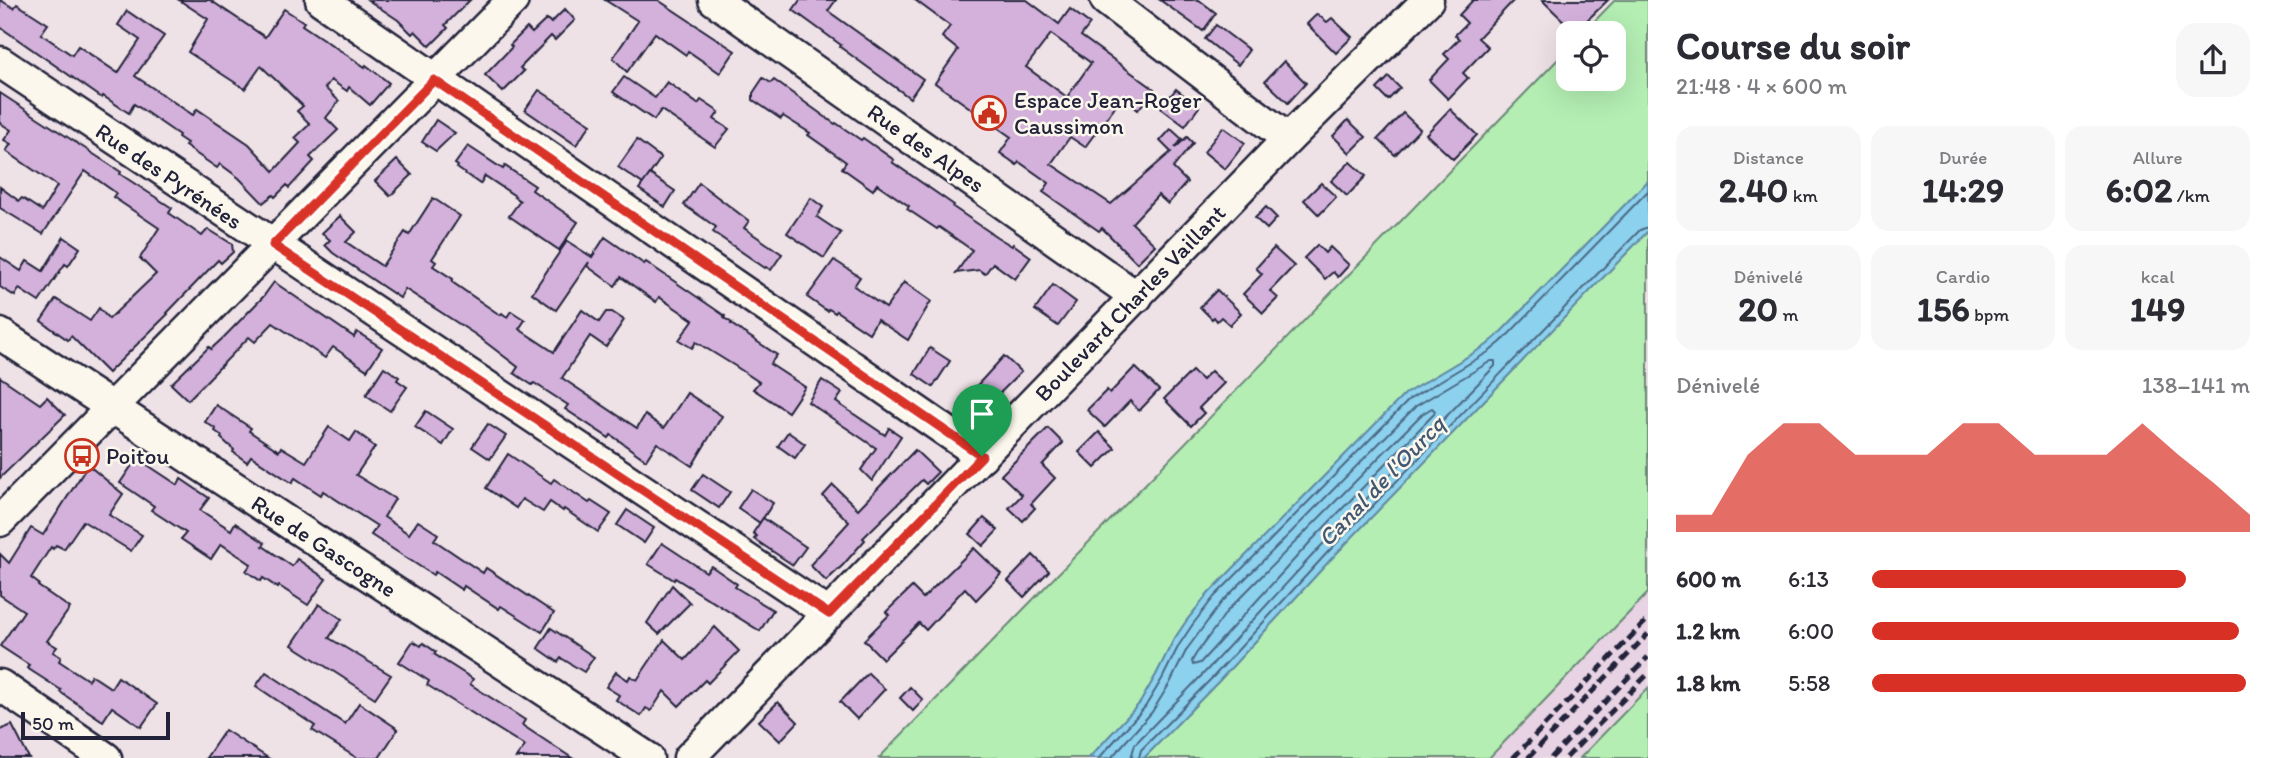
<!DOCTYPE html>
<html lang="fr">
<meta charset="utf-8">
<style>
:root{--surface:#fff;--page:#f7f7f7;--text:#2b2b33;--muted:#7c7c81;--accent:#d93025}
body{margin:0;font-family:Itim,sans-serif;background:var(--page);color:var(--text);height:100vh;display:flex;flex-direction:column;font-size:26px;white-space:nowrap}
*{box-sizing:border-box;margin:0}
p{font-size:23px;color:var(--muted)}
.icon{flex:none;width:38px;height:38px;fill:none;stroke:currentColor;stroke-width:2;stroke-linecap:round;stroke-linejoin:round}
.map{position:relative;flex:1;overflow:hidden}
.sheet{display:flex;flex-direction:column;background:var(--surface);width:630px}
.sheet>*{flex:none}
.tools{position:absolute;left:1556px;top:21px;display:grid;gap:14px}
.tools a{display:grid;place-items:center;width:70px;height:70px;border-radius:14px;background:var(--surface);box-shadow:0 7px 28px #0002;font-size:35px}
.scale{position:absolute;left:21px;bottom:18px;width:149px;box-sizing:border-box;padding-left:7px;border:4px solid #22223b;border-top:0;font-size:19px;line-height:24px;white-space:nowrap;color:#22223b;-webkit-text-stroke:5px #fbf7ec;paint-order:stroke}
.pin{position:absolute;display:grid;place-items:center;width:60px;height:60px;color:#fff;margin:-72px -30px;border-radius:50% 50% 50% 0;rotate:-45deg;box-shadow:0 0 7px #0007}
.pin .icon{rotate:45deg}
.round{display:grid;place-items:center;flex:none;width:74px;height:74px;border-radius:21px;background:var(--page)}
.head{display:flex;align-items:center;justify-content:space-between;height:119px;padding:0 28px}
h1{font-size:38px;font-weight:700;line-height:52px}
.figures{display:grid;grid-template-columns:repeat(3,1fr);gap:10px;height:119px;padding:7px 28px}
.figures div{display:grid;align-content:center;border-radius:18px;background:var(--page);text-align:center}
.figures b{font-size:35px;font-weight:700}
.figures small{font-size:19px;font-weight:400}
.figures p{font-size:19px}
.chart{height:196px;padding:14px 28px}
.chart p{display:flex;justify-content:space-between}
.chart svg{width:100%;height:126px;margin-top:7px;fill:var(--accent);opacity:.7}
ul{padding:0 28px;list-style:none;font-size:23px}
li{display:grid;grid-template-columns:112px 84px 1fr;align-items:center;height:52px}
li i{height:18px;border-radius:9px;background:var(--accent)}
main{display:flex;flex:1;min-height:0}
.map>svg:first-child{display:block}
.built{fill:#e7d3e3}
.green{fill:#b4eeb3;stroke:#6b8877;stroke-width:2}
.water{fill:#8cd1ee;stroke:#628ba6;stroke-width:2}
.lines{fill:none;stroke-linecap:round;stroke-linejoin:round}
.shore{stroke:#4c6883;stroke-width:2}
.building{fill:#d3b1db;stroke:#22223b;stroke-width:2;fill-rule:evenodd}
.minor-casing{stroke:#22223b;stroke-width:35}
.minor{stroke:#fbf7ec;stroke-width:30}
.rail{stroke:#22223b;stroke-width:5;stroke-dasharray:10 5;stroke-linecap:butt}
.route-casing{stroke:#fff;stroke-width:14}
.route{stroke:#d93025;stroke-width:9}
.labels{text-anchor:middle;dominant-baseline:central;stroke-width:5;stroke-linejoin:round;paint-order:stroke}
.poi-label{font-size:23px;fill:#22223b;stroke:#fbf7ec;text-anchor:start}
.street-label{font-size:23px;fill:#22223b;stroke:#fbf7ec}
.water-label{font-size:24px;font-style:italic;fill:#425771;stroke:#fbf7ec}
</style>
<main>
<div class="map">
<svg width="1648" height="758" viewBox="0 0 1648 758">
<rect width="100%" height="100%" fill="#efe2e7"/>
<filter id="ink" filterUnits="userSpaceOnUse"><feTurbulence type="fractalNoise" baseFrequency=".0143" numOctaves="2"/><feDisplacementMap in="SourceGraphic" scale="14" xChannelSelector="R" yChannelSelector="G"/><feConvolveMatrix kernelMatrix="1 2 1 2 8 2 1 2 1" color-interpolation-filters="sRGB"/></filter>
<g filter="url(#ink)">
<path class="built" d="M1648 593V688L1580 758H1489Z"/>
<g class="green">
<path d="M1615 0H1648V181L1496 337 1487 345 1405 394 1209 593 1187 620 1173 641 1156 675 1140 703 1089 758H879L1568 49V79H1614V33H1583Z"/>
<path d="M1648 231V593L1489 758H1144L1219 681 1332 558Z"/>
<path d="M1648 688V758H1580Z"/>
</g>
<path class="water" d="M1648 181V231L1332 558 1219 681 1144 758H1089L1140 703 1156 675 1173 641 1187 620 1209 593 1405 394 1487 345 1496 337Z"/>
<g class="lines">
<g class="shore">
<path d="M1432 408 1435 411 1434 414 1312 540 1200 663 1193 665 1192 661 1196 654 1228 610 1422 414Z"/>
<path d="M1099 758 1145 707 1162 679 1179 645 1193 624 1214 597 1410 399 1490 351 1501 342 1648 191"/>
<path d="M1111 758 1152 712 1170 683 1187 649 1221 603 1416 406 1491 361H1495V366L1320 547 1207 670 1135 744 1131 758"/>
<path d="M1139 758 1141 750 1214 676 1327 553 1640 230 1648 227"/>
</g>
</g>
<g class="building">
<path d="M0 0 14 8 17 4 48 24 41 34 72 55 78 46 118 73 140 40 118 25 127 11 164 36 135 76 193 115 197 109 249 144 274 171 300 143 295 138 310 124 297 111 303 106 261 66 245 89 188 52 208 19 179 0H210L265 37 284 9 304 22 302 25 365 67 366 65 389 83 370 105 349 87 347 91 331 80 325 88 339 101 326 118 338 130 310 157 314 161 289 188 287 185 275 197 273 195 263 203 239 178 220 164 217 168 185 146 187 143 178 137 179 135 134 104 129 113 103 96 102 98 0 27Z"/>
<path d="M368 0H470L445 25 448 28 430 46 415 31 412 34 398 20Z"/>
<path d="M605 0H658L735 51 720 73 688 51 686 55 655 33 627 72 613 58 638 21Z"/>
<path d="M800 0H836L828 11 923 79 910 98 840 47 841 45 793 10Z"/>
<path d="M915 0H1027L1059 24 1070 9 1090 24 1081 36 1154 89 1138 110 1122 97 1085 147 1070 137 1051 164 1111 204 1171 152 1160 141 1171 129 1182 139 1175 148 1187 137 1193 143 1173 168 1187 182 1168 204 1158 195 1132 223 1155 245 1137 263 1102 228 1099 231 1043 192 1049 183 1019 162 1017 165 1000 153 1011 137 935 83 958 50 942 37 950 26ZM1051 34 1091 63 1067 97 1026 67Z"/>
<path d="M1160 0H1199L1216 13 1203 31Z"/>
<path d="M1473 0H1514L1478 38 1488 47 1463 73 1468 78 1448 99 1429 80 1449 59 1444 54 1459 39 1455 35 1467 23 1459 15Z"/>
<path d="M1542 0H1608L1575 32Z"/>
<path d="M565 9 575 20 555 40 551 36 520 68 524 71 503 92 485 75 512 47 510 45 527 28 532 33 547 19 551 23Z"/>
<path d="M1317 14 1327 22 1332 18 1352 37 1336 53 1307 24Z"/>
<path d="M1216 25 1249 50 1238 65 1205 39Z"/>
<path d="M1284 61 1306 83 1288 103 1265 81Z"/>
<path d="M624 77 655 98 667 82 698 104 701 100 719 112 714 119 729 129 715 147 661 110 654 120 613 92Z"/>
<path d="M1389 77 1400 88 1388 100 1377 89Z"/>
<path d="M763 78 771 83 774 80 835 124 836 123 861 140 863 138 894 160 892 162 954 205 953 207 997 237 1012 246 1013 244 1031 257 1015 279 993 263 985 274 979 270 956 273 972 250 939 227 937 229 907 209 909 206 877 184 873 190 842 168 846 162 808 135 810 133 783 116 781 119 753 100V93Z"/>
<path d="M1176 89 1199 107 1185 126 1161 108Z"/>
<path d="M539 90 591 124 576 145 525 110Z"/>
<path d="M0 93 121 172 120 174 172 208 169 213 202 236 208 229 232 244 233 252 221 263 218 260 167 313 168 314 108 373 71 336 68 340 41 321 56 299 90 321 99 308 109 319 156 274 140 258 159 228 113 197 116 193 85 171 43 234 0 208V187L19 201 22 198 42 211 57 186 6 151 11 144 4 140 11 130 0 123Z"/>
<path d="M1450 109 1477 135 1453 159 1426 134Z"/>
<path d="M1403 113 1420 129 1395 155 1378 139Z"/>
<path d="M436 120 455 133 436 151 422 142Z"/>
<path d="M1348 120 1366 137 1350 153 1333 136Z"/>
<path d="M1223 127 1245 143 1225 169 1204 152Z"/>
<path d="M637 140 661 158 643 184 618 167Z"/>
<path d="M468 146 503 169 505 166 535 186 532 190 578 222 559 250 509 216 520 201 514 197 515 196 485 176 480 184 457 168 458 166 455 164Z"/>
<path d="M397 160 412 175 390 196 375 181Z"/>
<path d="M1350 162 1366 176 1347 196 1331 181Z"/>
<path d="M650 174 675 191 665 207 639 189Z"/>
<path d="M699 183 749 221 744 228 782 254 771 270 766 267 765 268 713 232 716 227 684 205Z"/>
<path d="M1321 183 1336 197 1319 215 1304 200Z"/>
<path d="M433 198 460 216 432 259 436 262 433 266 453 279 452 282 500 315 502 313 507 317 511 311 525 320 519 329 554 352 582 310 599 322 606 312H612L624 320 606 347 590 336 562 378 637 428 645 415 664 428 687 393 722 416 692 466 657 443 646 460 611 435 609 438 565 409 568 405 534 383 532 385 514 373 518 367 476 335 405 289 400 298 333 253 325 245 330 240 322 233 340 216 356 232 346 242 382 266 405 232 409 235Z"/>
<path d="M811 198 823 207 817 217 841 233 824 258 787 233Z"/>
<path d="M1266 207 1277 218 1267 229 1255 218Z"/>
<path d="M64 237 80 248 68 266 65 264 39 302 19 289 15 296 0 287V257L21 271 27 261 43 271Z"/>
<path d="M605 237 644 264 646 262 725 316 724 318 732 323 731 324 777 355 770 364 805 387 788 412 753 389 759 382 735 366 696 342 692 348 679 340 693 320 659 297 656 302 621 277 615 286 587 266 589 262 556 310 532 293 567 241 592 257Z"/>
<path d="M1317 245 1325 253 1330 247 1349 265 1338 277 1333 272 1325 279 1304 258Z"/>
<path d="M1274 248 1294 266 1270 291 1278 298 1263 313 1243 294 1262 274 1256 268Z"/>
<path d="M834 260 860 277 854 286 886 308 904 282 931 301 908 340 877 320 869 333 836 311 835 313 829 309 827 311 807 297Z"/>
<path d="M274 282 354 337 357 332 382 348 367 370 333 347 325 358 273 323 255 342 249 337 188 400 171 384 209 347 211 349 224 337 263 297Z"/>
<path d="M1053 285 1076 302 1058 326 1035 310Z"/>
<path d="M1217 290 1241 313 1230 325 1221 317 1217 321 1214 317 1212 319 1200 307Z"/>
<path d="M930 348 950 361 933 387 914 374Z"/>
<path d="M1004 356 1021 372 989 404 991 405 975 421 959 405Z"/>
<path d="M384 367 399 377 397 380 407 387 390 411 366 395Z"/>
<path d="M1135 367 1159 390 1139 411 1130 401 1105 427 1087 410 1107 390 1110 393Z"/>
<path d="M1192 371 1202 380 1211 371 1224 383 1199 408 1204 413 1191 426 1164 399Z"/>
<path d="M0 377 40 404 47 397 65 415 0 478Z"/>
<path d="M822 380 842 393 836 402 885 435 889 428 901 436 872 481 861 470 876 448 808 402Z"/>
<path d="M216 405 251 428 249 431 279 451 281 447 306 462 329 427 350 441 356 432 370 442 369 443 375 447 356 475 395 499 384 517 409 534 418 521 438 534 434 540 483 573 486 568 554 613 542 632 501 606 499 609 464 586 462 590 435 572 433 575 371 535 377 526 323 491 321 495 295 478 292 483 251 456 247 462 233 452 234 450 221 438 222 436 215 431 216 429 205 422Z"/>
<path d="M426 411 453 429 443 445 415 427Z"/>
<path d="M488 424 506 436 490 459 472 447Z"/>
<path d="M1048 428 1063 443 1042 465 1055 478 1031 504 1035 508 1023 521 1009 508 1022 495 1001 475Z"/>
<path d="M788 432 805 444 795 458 778 446Z"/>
<path d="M1099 432 1115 448 1095 468 1079 452Z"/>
<path d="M915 450 938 472 926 484 922 480 863 538 865 540 843 565 826 581 810 565 849 522 823 496 833 485 858 509Z"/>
<path d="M508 454 551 483 554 479 589 503 591 501 611 514 598 532 564 509 563 511 550 502 543 512 522 499 516 508 486 488Z"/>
<path d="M137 458 178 485 181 479 209 498 200 510 231 530 235 523 265 543 263 546 292 566 297 559 326 579 308 605 279 586 278 588 263 578 261 581 246 571 251 564 221 544 211 559 181 539 186 533 151 510 154 506 120 483Z"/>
<path d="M88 465 123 494 109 515 142 535 131 551 83 521 64 549 56 545 53 549 51 547 31 578 39 584 38 586 70 608 47 641 57 647 53 652 61 657 59 661 88 680 91 675 111 688 118 677 157 704 141 727 112 707 103 721 60 692 61 690 27 668 29 665 0 646 24 611 0 595V554L9 563 31 528 43 535Z"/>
<path d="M703 474 730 492 719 508 692 490Z"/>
<path d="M751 489 773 503 760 523 738 508Z"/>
<path d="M627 510 654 528 644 543 617 525Z"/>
<path d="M763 518 806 547 793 565 754 539 757 536 753 533Z"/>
<path d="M984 518 998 530 983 546 970 534Z"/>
<path d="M662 543 706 572 711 566 737 584 735 587 773 610 760 631 675 578 674 580 648 564Z"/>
<path d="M974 548 1001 574 976 600 965 588 926 630 919 623 883 659 864 640 889 615 886 612 912 587 923 598Z"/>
<path d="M1033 555 1049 571 1024 597 1008 581Z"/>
<path d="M672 585 690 603 659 634 647 623Z"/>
<path d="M319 604 342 619 329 638 391 675 375 698 292 645Z"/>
<path d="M715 627 739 651 708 683 705 680 679 706 664 691 651 711 646 708 641 716 616 700 619 695 606 687 616 672 628 680 630 676 637 680 664 640 685 660Z"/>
<path d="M551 628 594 657 584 672 561 658 558 662 538 648Z"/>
<path d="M413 641 421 646 423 643 436 652 434 654 473 679 470 684 525 720 522 725 572 758H516L525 746 427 685 429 681 399 662Z"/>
<path d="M266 672 345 724 359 703 398 729 379 758H357L312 730 315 726 256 686Z"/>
<path d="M868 673 885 689 857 719 840 702Z"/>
<path d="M910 687 923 700 913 711 900 698Z"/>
<path d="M778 702 798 722 780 741 759 721Z"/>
<path d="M12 725 29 758H0V730Z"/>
<path d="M225 730 268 758H206Z"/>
</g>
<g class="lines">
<g class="minor-casing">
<g id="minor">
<path d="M321 0 982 456"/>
<path d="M714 0 1137 297"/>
<path d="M1106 0 1288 139"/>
<path d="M0 62 829 614"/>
<path d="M0 334 648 758"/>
<path d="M0 521 513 0"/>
<path d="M0 685 106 758"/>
<path d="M689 758 1288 139 1428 0"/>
</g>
</g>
<use href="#minor" class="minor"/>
<g class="rail">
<path d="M1513 758 1648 619"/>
<path d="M1528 758 1648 634"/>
<path d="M1551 758 1648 657"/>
<path d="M1566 758 1648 674"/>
</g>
</g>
</g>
<g class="lines" filter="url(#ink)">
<g class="route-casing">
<path id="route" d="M434 80 447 89 982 456 829 614 273 245Z"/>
</g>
<use href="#route" class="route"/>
</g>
<defs>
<g id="civic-ring" transform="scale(1.75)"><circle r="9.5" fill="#fbf7ec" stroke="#c8321e" stroke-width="1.5"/><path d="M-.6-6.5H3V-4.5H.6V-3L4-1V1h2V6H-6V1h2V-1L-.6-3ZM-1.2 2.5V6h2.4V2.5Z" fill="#c8321e"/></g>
<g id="bus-ring" transform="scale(1.75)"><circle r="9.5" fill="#fbf7ec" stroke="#c8321e" stroke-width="1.5"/><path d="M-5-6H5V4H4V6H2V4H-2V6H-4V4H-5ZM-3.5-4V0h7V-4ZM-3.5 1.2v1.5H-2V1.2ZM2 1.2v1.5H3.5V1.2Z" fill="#c8321e"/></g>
</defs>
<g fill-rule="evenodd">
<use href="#civic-ring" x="989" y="113"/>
<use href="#bus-ring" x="82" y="456"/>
</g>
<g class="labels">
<g class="poi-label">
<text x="1014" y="100">Espace Jean-Roger<tspan x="1014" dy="26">Caussimon</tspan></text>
<text x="106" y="456">Poitou</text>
</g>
<g class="street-label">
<text transform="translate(926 148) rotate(35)">Rue des Alpes</text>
<text transform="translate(169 176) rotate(34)">Rue des Pyrénées</text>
<text transform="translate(1130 303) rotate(-46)">Boulevard Charles Vaillant</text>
<text transform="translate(324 546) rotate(33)">Rue de Gascogne</text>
</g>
<g class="water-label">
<text transform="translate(1381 481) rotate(-46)">Canal de l'Ourcq</text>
</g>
</g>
</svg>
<div class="tools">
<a><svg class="icon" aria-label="locate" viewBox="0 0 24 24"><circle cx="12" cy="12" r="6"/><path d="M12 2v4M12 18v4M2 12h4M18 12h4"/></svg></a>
</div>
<div class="scale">50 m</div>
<div class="pin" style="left:982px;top:456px;background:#1e9e55"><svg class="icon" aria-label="arrive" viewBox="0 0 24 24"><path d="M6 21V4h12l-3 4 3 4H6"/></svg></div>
</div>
<section class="sheet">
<div class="head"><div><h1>Course du soir</h1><p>21:48 · 4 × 600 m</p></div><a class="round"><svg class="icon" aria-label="share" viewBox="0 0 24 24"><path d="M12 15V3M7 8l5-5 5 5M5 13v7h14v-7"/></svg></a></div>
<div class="figures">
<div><p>Distance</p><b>2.40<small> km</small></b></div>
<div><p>Durée</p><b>14:29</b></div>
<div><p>Allure</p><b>6:02<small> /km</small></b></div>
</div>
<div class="figures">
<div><p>Dénivelé</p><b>20<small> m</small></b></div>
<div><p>Cardio</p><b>156<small> bpm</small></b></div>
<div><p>kcal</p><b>149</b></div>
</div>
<div class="chart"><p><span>Dénivelé</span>138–141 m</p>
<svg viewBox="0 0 160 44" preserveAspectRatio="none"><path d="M0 44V38L10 38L20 17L30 6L40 6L50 17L60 17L70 17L80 6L90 6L100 17L110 17L120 17L130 6L140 17L150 27L160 38V44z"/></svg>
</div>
<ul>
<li><b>600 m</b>6:13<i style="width:83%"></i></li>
<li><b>1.2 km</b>6:00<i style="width:97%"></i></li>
<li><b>1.8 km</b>5:58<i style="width:99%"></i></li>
</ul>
</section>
</main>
